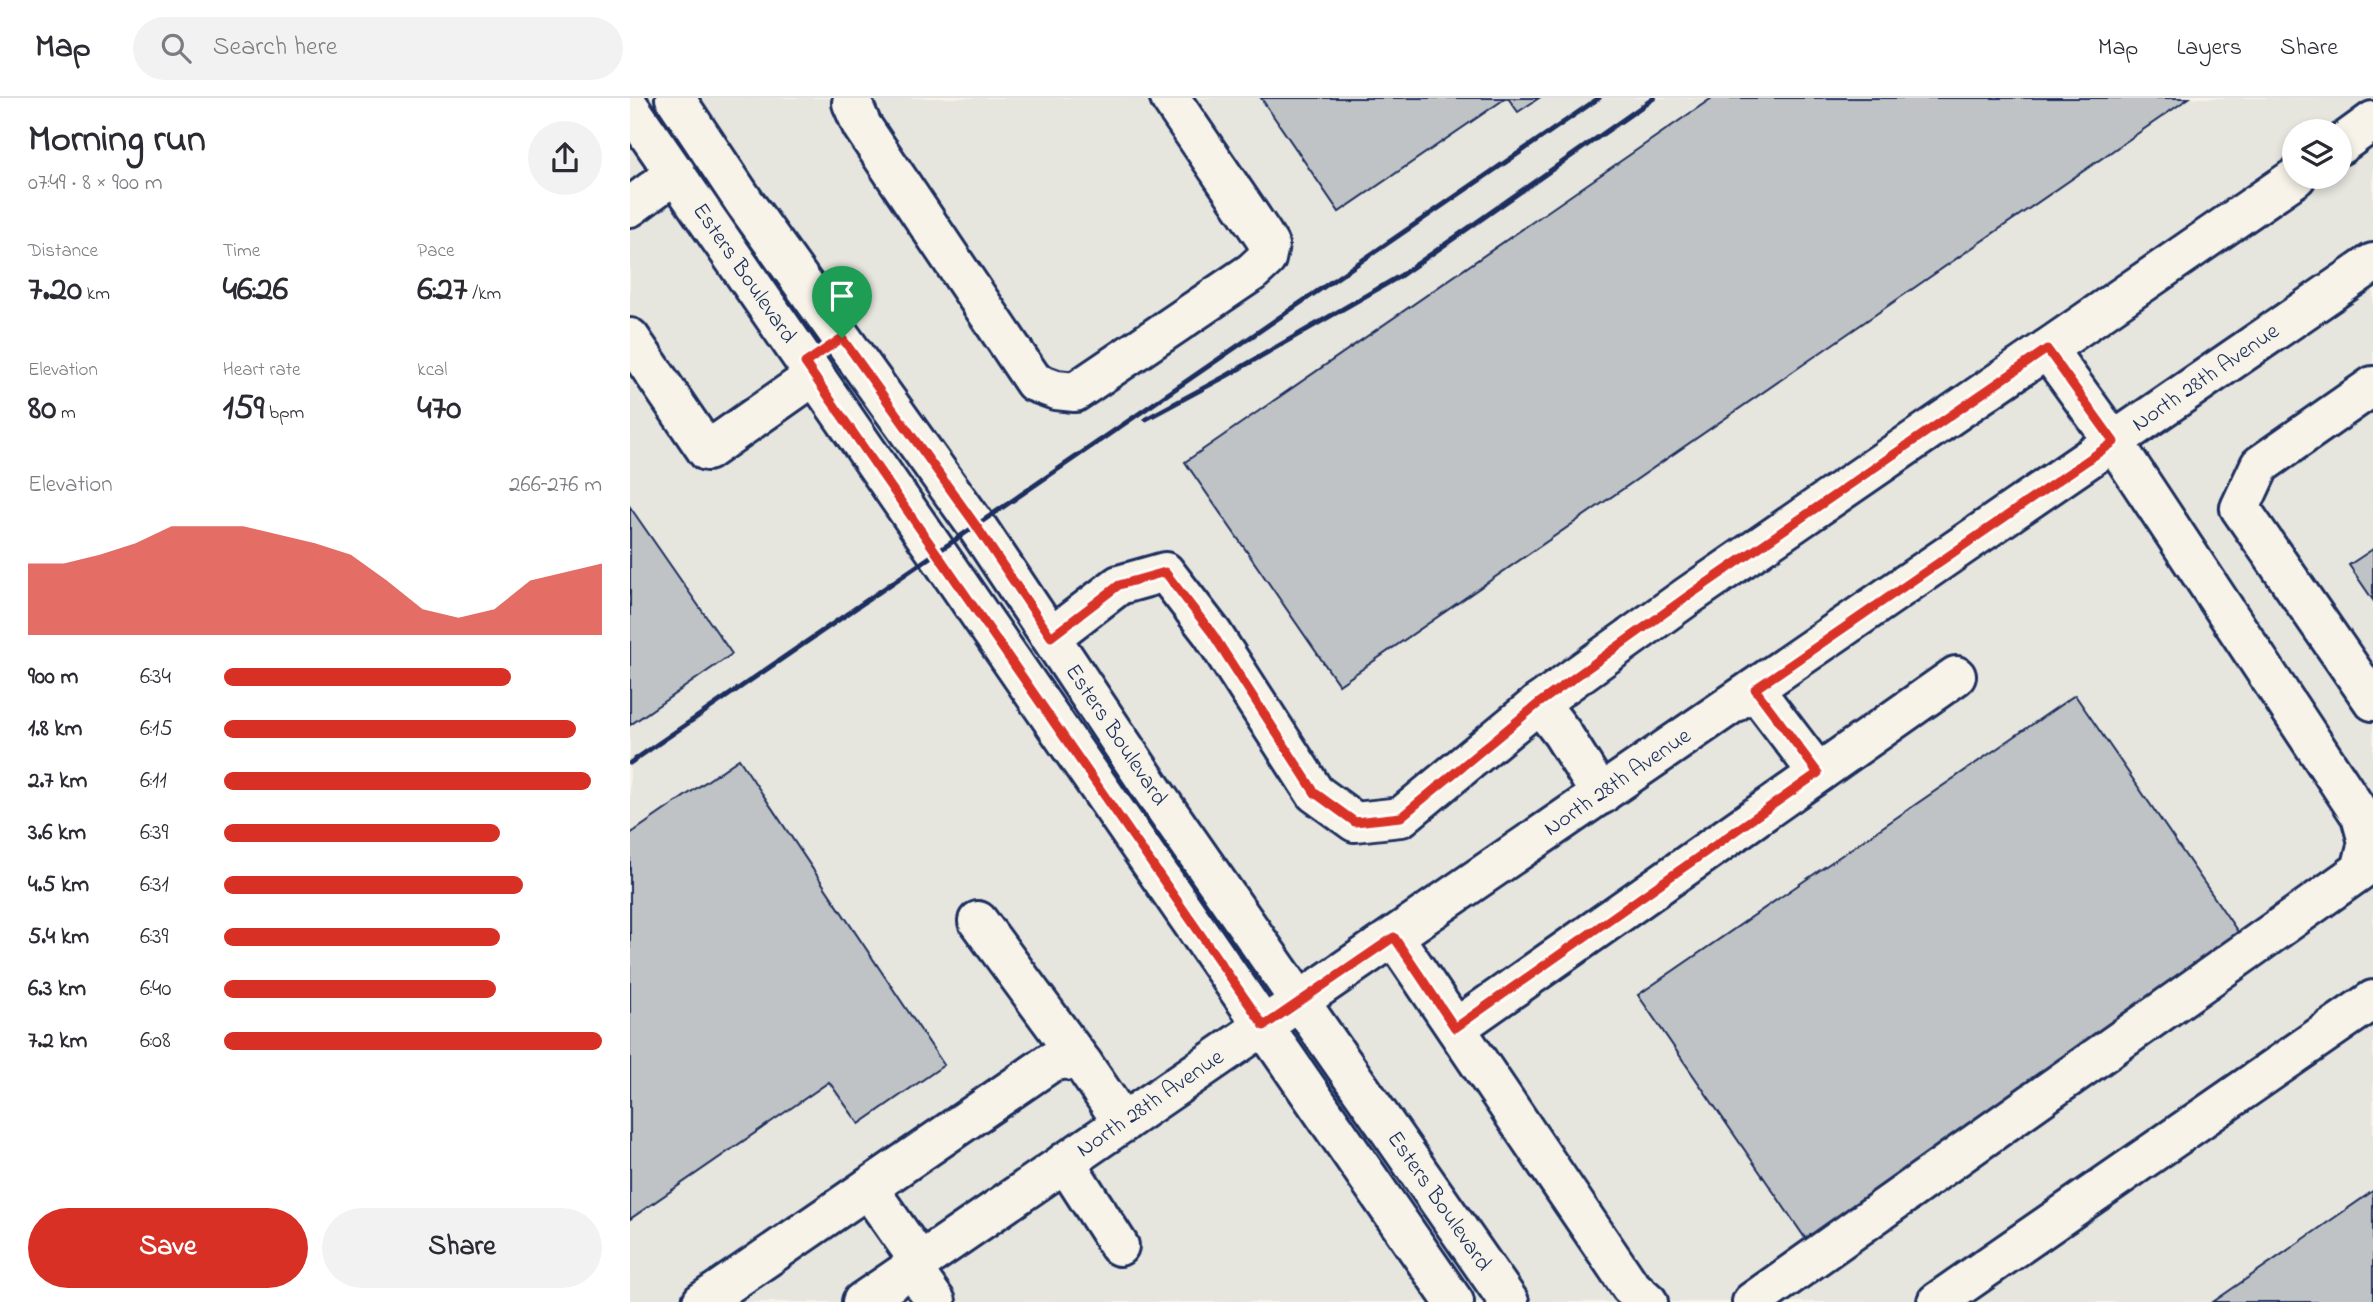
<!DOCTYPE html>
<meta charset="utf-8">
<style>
:root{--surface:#fff;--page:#f2f2f3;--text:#2b2b33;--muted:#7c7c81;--line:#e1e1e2;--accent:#d93025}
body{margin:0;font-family:"Indie Flower",sans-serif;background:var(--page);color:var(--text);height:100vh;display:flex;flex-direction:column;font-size:26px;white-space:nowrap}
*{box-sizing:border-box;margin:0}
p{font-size:23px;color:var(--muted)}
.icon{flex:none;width:38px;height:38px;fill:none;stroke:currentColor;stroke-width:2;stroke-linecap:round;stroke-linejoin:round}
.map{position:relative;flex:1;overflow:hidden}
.sheet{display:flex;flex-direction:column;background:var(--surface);width:630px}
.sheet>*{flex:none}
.buttons{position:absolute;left:1652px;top:21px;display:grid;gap:14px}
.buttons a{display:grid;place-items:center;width:70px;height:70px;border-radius:50%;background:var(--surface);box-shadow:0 4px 10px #0003;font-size:35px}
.pin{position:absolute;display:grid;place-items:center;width:60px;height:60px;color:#fff;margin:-72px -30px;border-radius:50% 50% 50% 0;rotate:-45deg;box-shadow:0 0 7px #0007}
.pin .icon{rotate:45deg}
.round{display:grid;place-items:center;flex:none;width:74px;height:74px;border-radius:37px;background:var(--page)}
.headline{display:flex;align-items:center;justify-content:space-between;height:119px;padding:0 28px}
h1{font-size:38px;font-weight:800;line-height:52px}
.stats{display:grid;grid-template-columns:repeat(3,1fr);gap:10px;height:119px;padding:7px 28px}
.stats div{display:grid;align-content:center}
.stats b{font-size:35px;font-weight:800}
.stats small{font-size:19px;font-weight:400}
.stats p{font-size:19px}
.chart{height:196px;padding:14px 28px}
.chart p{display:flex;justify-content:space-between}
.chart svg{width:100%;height:126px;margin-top:7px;fill:var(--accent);opacity:.7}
.cta{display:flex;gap:14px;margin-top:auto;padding:14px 28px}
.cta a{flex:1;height:80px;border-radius:42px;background:var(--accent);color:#fff;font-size:28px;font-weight:800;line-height:80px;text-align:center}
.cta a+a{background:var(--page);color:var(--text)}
ul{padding:0 28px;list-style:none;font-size:23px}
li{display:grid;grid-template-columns:112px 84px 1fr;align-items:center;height:52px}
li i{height:18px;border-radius:9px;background:var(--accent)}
header{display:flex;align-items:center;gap:42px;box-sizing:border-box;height:98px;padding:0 35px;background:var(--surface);border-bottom:2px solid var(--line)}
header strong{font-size:33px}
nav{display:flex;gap:38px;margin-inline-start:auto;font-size:24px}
.search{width:490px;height:63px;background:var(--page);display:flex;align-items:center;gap:18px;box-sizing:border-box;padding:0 24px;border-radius:38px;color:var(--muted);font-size:26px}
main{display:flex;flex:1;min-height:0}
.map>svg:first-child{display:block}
.built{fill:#e6e5de;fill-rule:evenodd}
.building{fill:#c0c3c5;stroke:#1b2f5e;stroke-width:2}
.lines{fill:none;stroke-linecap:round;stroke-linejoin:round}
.minor-casing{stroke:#1b2f5e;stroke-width:44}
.minor{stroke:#f7f3e8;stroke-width:38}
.rail{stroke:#1b2f5e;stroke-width:5}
.route-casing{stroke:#fff;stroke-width:14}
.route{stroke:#d93025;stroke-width:9}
.labels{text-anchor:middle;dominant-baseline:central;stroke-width:5;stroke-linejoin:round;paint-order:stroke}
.street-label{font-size:23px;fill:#1b2f5e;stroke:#f7f3e8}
</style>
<header>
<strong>Map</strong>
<div class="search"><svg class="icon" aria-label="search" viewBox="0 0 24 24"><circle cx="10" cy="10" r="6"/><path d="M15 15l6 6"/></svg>Search here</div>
<nav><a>Map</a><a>Layers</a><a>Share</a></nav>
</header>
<main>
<section class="sheet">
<div class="headline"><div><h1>Morning run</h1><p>07:49 · 8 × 900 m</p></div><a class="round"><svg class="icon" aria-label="share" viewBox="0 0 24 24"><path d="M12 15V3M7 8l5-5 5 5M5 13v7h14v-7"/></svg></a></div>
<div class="stats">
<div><p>Distance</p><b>7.20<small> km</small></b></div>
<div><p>Time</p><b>46:26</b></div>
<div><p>Pace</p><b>6:27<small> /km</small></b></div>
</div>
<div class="stats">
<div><p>Elevation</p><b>80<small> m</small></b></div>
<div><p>Heart rate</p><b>159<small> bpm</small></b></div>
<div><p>kcal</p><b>470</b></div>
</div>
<div class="chart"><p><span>Elevation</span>266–276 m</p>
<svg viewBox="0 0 160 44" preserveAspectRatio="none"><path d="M0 44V19L10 19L20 16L30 12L40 6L50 6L60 6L70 9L80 12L90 16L100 25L110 35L120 38L130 35L140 25L150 22L160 19V44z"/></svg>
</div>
<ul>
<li><b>900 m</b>6:34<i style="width:76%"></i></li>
<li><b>1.8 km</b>6:15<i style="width:93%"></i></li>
<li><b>2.7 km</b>6:11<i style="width:97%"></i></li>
<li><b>3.6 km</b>6:39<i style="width:73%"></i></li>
<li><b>4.5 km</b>6:31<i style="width:79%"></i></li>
<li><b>5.4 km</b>6:39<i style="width:73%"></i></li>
<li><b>6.3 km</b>6:40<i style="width:72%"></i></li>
<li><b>7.2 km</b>6:08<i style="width:100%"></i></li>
</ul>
<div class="cta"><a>Save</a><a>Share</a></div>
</section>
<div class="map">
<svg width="1743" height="1204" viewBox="0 0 1743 1204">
<rect width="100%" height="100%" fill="#f7f3e8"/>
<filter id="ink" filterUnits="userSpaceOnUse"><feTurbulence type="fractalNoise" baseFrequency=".0143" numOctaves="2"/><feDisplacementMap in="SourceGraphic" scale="14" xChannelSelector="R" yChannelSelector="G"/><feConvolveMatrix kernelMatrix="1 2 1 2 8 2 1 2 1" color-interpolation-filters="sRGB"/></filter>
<g filter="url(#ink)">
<path class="built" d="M0 0H1743V1204H0ZM1664 33H1710V79H1664Z"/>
<g class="building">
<path d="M631 0H876L709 114Z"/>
<path d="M878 0H909L888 14Z"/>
<path d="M1082 0H1559L709 587 555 364Z"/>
<path d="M0 409 102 556 0 627Z"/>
<path d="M1743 451V502L1719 467Z"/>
<path d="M1445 597 1619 850 1182 1150 1008 897Z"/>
<path d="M109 661 314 967 229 1026 199 984 0 1121V736Z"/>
<path d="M1743 1093V1204H1583Z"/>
</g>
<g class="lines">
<g class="minor-casing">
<g id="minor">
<path id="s1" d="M45 0 115 105 345 426 524 694 879 1204"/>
<path d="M223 0 222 5 232 28 404 284 426 292 445 294 622 174 636 161 639 147 633 137 540 0"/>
<path id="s2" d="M0 10 824 1204"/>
<path d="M1710 47 1743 23"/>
<path d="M0 109 46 75"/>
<path d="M0 240 77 353 184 278"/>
<path d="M1417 251 1666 79"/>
<path d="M1743 288 1630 367 1610 410 1743 603"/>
<path d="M421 539 489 487 535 474 582 535 685 695 725 724 771 719 909 605 932 635 971 697"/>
<path d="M1124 591 1188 675"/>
<path d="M909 605 1058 498 1417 251 1484 344 1731 718 1738 744 1731 772 1122 1204"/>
<path d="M348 823 453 966"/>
<path d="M764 839 1000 1188 1018 1204"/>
<path d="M826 930 1326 578"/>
<path d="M435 1064 489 1148"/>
<path d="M238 1090 290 1164"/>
<path d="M282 1170 306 1204"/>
<path d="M72 1204 421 964 436 961 453 966 493 1025"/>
<path id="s3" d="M232 1204 1743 165"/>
<path d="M1307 1204 1743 902"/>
</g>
</g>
<use href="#minor" class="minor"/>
<g class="rail">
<path d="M516 321 598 277 770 178 1024 0"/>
<path d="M0 665 969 0"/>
</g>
</g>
</g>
<g class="lines" filter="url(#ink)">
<g class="route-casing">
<path id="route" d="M212 240 345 426 421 539 489 487 535 474 582 535 685 695 725 724 771 719 909 605 1058 498 1417 251 1484 344 1125 591 1188 675 825 930 764 839 634 928 175 265Z"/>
</g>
<use href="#route" class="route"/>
</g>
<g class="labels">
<g class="street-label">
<text stroke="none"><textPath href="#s2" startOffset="201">Esters Boulevard</textPath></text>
<text stroke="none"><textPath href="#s3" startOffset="1631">North 28th Avenue</textPath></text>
<text stroke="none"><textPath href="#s1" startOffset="775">Esters Boulevard</textPath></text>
<text stroke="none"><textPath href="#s3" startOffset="917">North 28th Avenue</textPath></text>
<text stroke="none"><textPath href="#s3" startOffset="350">North 28th Avenue</textPath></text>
<text stroke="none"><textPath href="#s1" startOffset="1342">Esters Boulevard</textPath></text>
</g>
</g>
</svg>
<div class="buttons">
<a><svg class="icon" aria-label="layers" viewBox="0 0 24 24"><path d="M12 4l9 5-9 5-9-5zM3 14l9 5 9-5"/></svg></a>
</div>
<div class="pin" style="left:212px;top:240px;background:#1e9e55"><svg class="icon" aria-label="arrive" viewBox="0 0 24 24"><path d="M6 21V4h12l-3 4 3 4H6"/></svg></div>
</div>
</main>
